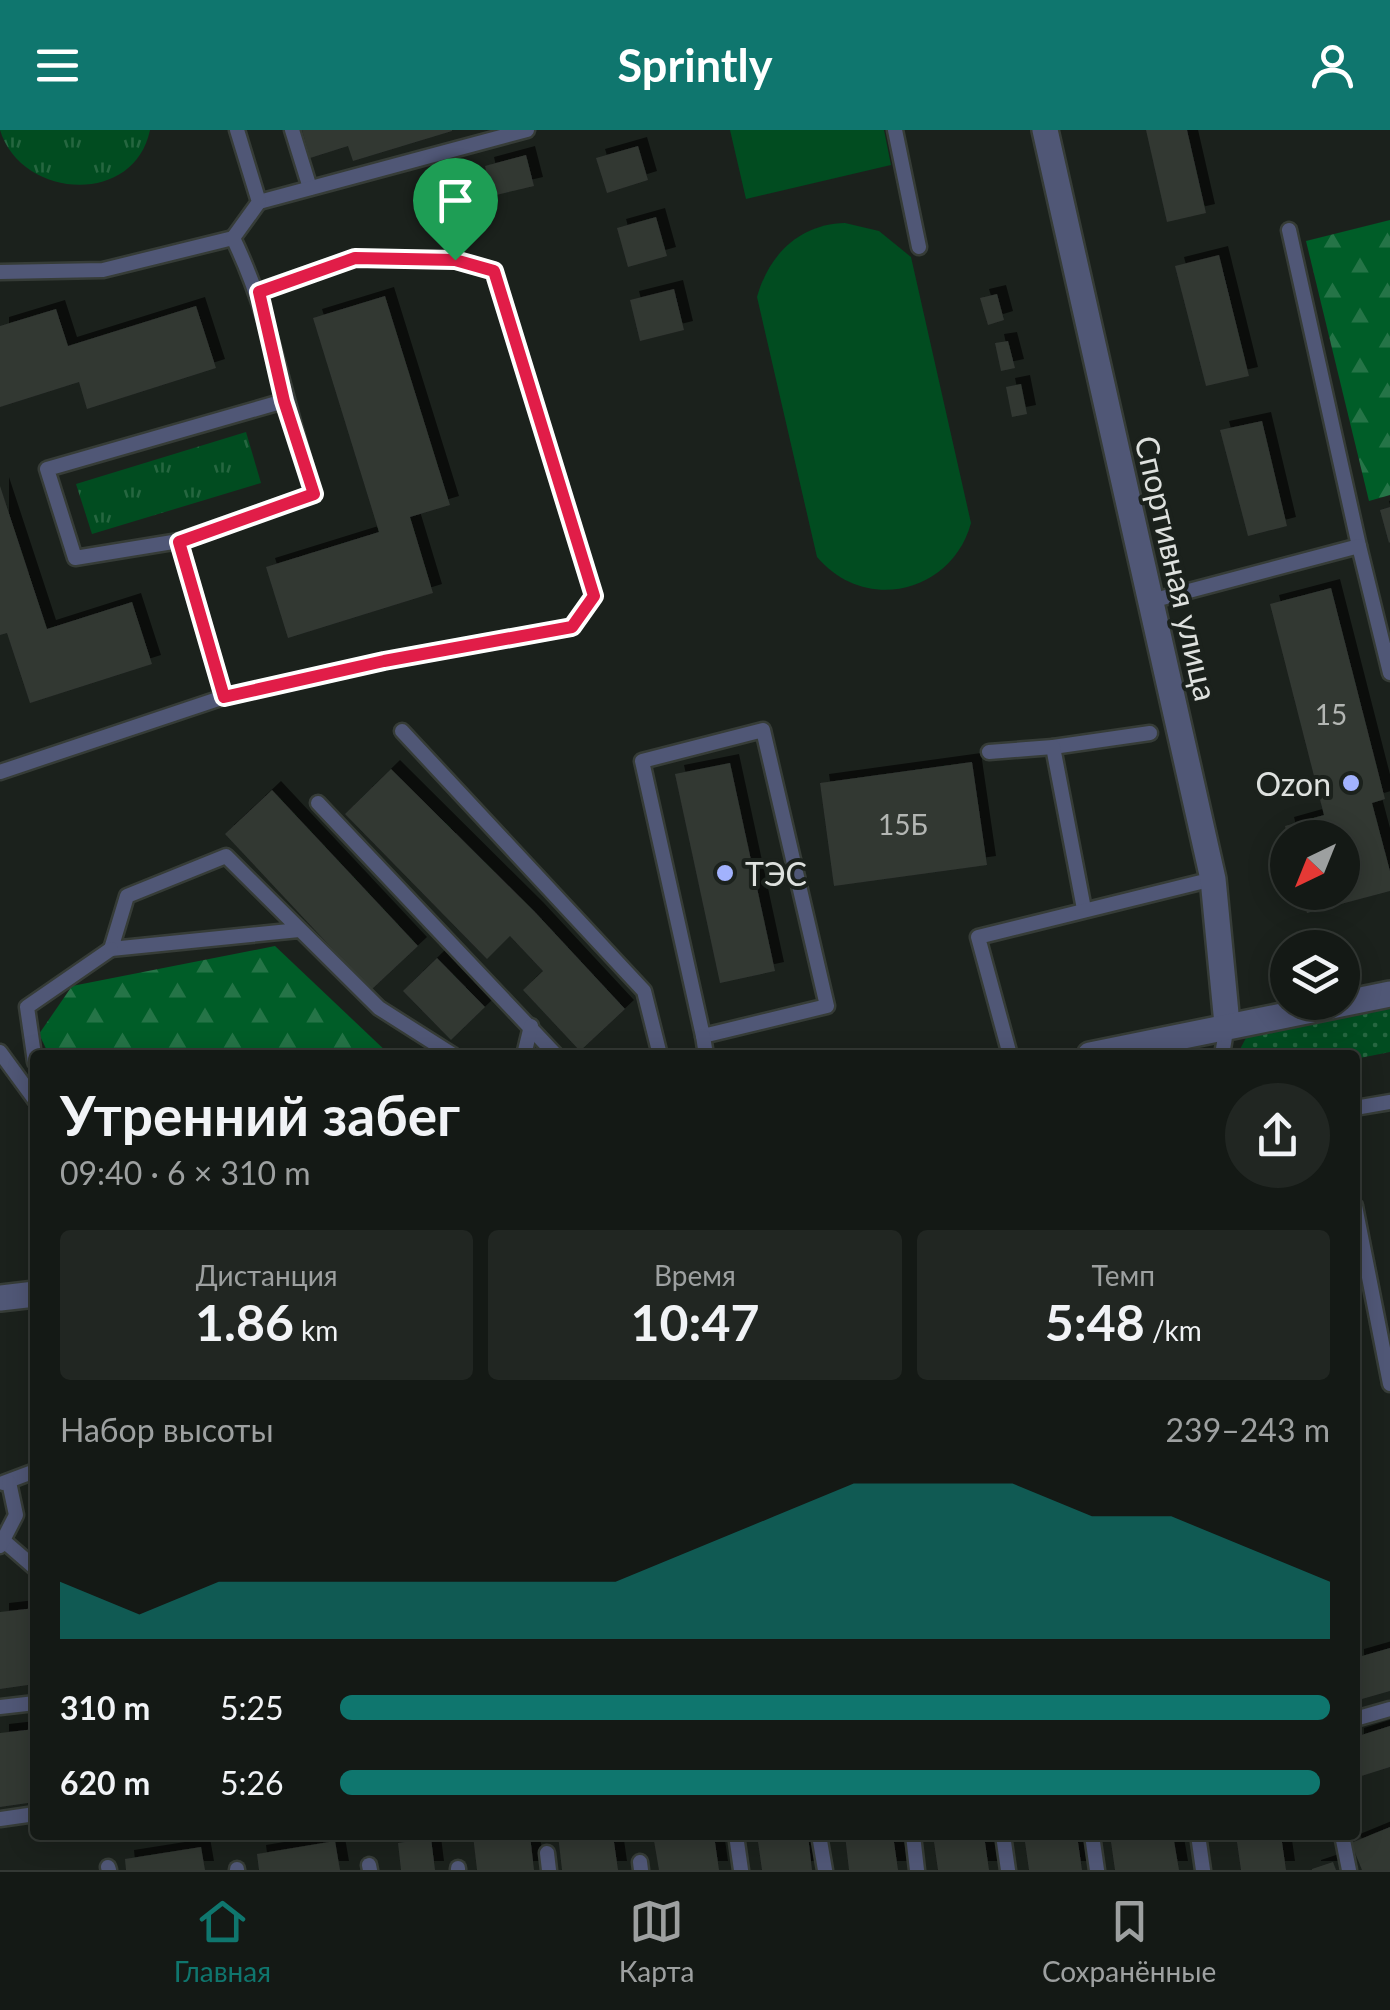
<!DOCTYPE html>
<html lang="ru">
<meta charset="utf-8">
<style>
:root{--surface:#141915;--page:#212622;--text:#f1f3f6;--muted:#9da0a0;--line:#333834;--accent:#0f766e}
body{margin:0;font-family:Lato,sans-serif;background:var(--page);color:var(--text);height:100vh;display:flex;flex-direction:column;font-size:38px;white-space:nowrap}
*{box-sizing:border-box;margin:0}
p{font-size:32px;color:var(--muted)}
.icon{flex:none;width:55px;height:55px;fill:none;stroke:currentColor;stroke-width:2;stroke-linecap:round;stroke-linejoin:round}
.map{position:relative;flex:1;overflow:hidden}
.panel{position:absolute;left:30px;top:920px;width:1330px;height:790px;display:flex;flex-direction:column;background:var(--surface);border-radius:10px;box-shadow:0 5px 25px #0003,0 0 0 2px var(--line)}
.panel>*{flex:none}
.needle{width:65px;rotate:223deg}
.fabs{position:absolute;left:1270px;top:690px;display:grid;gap:20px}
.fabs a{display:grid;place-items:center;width:90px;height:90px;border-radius:50%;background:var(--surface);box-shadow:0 5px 25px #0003,0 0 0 2px var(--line);font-size:50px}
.pin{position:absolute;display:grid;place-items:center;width:85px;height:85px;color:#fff;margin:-102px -42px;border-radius:50% 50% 50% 0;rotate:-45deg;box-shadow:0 0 10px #0007}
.pin .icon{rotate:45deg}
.round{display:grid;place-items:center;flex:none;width:105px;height:105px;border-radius:52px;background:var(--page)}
.headline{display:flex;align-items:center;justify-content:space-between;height:170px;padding:0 30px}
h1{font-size:55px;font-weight:700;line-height:75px}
.figures{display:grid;grid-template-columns:repeat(3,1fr);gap:15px;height:170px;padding:10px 30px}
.figures div{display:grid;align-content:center;border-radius:10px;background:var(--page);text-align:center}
.figures b{font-size:50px;font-weight:700}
.figures small{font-size:28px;font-weight:400}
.figures p{font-size:28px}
.chart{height:280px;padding:20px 30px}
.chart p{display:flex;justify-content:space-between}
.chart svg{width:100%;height:180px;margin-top:10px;fill:var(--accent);opacity:.7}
ul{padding:0 30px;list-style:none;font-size:32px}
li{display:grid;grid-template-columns:160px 120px 1fr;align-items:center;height:75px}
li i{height:25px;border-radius:12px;background:var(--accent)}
header{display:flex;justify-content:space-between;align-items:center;height:130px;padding:0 30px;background:var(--accent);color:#fff;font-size:45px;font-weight:700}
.menu{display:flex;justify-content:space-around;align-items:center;height:140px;border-top:2px solid var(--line);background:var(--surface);font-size:28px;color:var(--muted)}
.menu a{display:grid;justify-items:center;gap:5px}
.menu .selected{color:var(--accent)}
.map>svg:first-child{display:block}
.grass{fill:url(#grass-dots)}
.forest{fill:url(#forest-firs)}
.park{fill:url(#park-tufts)}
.pitch{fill:#014c20}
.building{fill:#323733;filter:url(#shadow)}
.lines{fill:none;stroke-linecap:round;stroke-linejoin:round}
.service-casing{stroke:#363c37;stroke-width:19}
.minor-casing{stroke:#363c37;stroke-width:30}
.service{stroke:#505776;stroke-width:14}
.minor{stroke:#505776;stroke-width:25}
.route-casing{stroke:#fff;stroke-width:20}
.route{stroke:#e11d48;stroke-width:12}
.poi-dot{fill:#a2b2fd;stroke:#1b211c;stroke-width:4}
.labels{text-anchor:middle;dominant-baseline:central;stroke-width:8;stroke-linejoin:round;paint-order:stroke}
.number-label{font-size:28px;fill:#b3b6b3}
.street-label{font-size:32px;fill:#dee1de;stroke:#1b211c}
.poi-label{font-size:32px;fill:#dee1de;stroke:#1b211c;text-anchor:end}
</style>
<header><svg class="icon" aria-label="menu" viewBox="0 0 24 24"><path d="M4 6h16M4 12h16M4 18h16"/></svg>Sprintly<svg class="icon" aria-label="person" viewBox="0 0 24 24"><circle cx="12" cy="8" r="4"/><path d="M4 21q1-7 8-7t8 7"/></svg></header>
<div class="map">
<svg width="1390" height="1740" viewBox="0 0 1390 1740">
<defs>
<pattern id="grass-dots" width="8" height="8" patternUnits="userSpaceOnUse" patternTransform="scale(2.5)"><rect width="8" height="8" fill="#014c20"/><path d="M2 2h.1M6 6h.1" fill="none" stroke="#266640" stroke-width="1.8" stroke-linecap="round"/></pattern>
<pattern id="forest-firs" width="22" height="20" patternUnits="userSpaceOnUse" patternTransform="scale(2.5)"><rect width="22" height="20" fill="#005d28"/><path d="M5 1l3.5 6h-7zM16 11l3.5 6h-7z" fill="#257447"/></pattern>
<pattern id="park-tufts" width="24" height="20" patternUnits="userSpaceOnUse" patternTransform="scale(2.5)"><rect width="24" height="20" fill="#014c20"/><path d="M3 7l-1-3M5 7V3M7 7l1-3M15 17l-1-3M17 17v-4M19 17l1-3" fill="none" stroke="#266640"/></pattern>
<filter id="shadow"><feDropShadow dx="9" dy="-9" stdDeviation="0" flood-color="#0009"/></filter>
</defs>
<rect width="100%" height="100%" fill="#1b211c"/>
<path class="grass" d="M1390 879V922L1355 929V925H1237L1247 906 1258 899Z"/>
<g class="forest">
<path d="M1390 90V365L1369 371 1306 111Z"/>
<path d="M275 816 390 925H49L39 904 72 856Z"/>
</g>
<g class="park">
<path d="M0 0H150C134 77 21 69 0 0Z"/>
<path d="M246 302 261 353 92 404 76 354Z"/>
</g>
<g class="pitch">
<path d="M730 0H884L891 35 746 69Z"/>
<path d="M845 93 879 101 911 127 971 393C952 463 865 484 817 427L757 167C769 124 800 94 845 93Z"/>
</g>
<g class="building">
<path d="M302 0H452V1L353 31 348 16 310 28Z"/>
<path d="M1146 0H1187L1206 83 1167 92Z"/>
<path d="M638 16 648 50 607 63 596 28Z"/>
<path d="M526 25 534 56 492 66 485 36Z"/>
<path d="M656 87 667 126 628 137 617 98Z"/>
<path d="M1219 125 1249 246 1206 256 1175 136Z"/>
<path d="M674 159 684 200 640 211 630 170Z"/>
<path d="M997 164 1004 190 988 195 980 168Z"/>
<path d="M385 166 450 375 410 387 433 463 288 508 266 437 379 402 313 188Z"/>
<path d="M196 176 216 238 87 279 79 252 0 277V196L56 179 68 216Z"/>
<path d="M1008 211 1015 238 1001 241 995 213Z"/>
<path d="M1021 254 1027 284 1012 287 1006 257Z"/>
<path d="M1262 291 1287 396 1248 406 1220 300Z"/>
<path d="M0 356 47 499 132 472 152 534 30 573 7 503 0 505Z"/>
<path d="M1390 377V412L1389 413 1380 380Z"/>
<path d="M1331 458 1385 669 1372 673 1390 741V761L1307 783 1302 762H1342V708H1288L1285 696 1324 685 1270 474Z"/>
<path d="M972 632 987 735 834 756 820 653Z"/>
<path d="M730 633 775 841 720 853 675 644Z"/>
<path d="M391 639 534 781 625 879 580 921 523 860 543 841 510 806 487 829 345 684Z"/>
<path d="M272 660 418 816 371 860 225 704Z"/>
<path d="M437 828 485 877 451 910 403 861Z"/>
<path d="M35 1478V1554L0 1559V1482Z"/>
<path d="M1390 1518V1561L1355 1571V1528Z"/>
<path d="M1390 1596V1637L1355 1648V1607Z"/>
<path d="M35 1599V1672L0 1677V1603Z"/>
<path d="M1390 1697V1740H1362L1351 1713Z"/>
<path d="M473 1705H530L534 1740H477Z"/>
<path d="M558 1705H613L618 1740H562Z"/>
<path d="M653 1705H714L719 1740H659Z"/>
<path d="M757 1705H808L812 1740H762Z"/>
<path d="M845 1705H893L898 1740H849Z"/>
<path d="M933 1705H984L989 1740H938Z"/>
<path d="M1024 1705H1077L1082 1740H1029Z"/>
<path d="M1110 1705H1173L1179 1740H1115Z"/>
<path d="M1236 1705H1281L1286 1740H1241Z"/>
<path d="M431 1708 435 1740H401L398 1713Z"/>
<path d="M335 1711 340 1740H259L257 1724Z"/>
<path d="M201 1717 205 1740H126L125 1729Z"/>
<path d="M1333 1732 1336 1740H1312V1739Z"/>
</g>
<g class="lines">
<g class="service-casing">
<g id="service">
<path d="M292 0 310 58"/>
<path d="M895 0 919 117"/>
<path d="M259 72 527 0"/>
<path d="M1289 100 1359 416"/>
<path d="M0 142 103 140 233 108"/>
<path d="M179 411 75 428 47 339 284 271"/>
<path d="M1151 471 1359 416 1390 543"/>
<path d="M224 567 179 411 314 364C286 279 272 188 233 108L259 72 237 0"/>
<path d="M763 600 827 876 703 906 642 631Z"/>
<path d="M402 601 644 861 660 925"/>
<path d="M1053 617 1150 603"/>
<path d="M989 622 1053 617 1084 779"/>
<path d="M0 642 224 567 384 531 572 497 594 466 494 141 455 130 355 128 259 161"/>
<path d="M318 673 556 925"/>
<path d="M299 800 111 819 127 766 226 726 379 878 453 925"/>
<path d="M703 906 706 925"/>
<path d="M0 922 35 970"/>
<path d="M524 925 531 896"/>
<path d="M1010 925 978 807 1213 749"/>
<path d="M1222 925 1227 895"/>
<path d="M35 932 27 877 111 819"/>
<path d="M1355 978 1390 972"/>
<path d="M1355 1076 1390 1254"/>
<path d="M3 1353 35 1341"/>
<path d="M5 1412 35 1438"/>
<path d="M0 1416 16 1385 9 1352"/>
<path d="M0 1577 35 1573"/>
<path d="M1355 1589 1390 1579"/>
<path d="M0 1689 35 1684"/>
<path d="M736 1705 741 1740"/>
<path d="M819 1705 825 1740"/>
<path d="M913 1705 917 1740"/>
<path d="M1003 1705 1008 1740"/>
<path d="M1092 1705 1097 1740"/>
<path d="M1198 1705 1203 1740"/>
<path d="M1342 1705 1349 1740"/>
<path d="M547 1723 549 1740"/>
<path d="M640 1732 641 1740"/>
<path d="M369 1735 370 1740"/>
<path d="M108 1737 109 1740"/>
<path d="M458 1738V1740"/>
<path d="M237 1739V1740"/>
</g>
</g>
<g class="minor-casing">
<g id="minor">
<path d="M1045 0 1213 749 1227 894"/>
<path d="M1090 925 1390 864"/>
<path d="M0 1168 35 1164"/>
</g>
</g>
<use href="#service" class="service"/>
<use href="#minor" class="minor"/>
</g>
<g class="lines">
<g class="route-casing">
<path id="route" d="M355 128 455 130 494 141 594 466 572 497 384 531 224 567 179 412 314 364 284 271 259 162Z"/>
</g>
<use href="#route" class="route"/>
</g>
<g class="poi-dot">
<circle cx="1351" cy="653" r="10"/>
<circle cx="725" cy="743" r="10"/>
</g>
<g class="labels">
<g class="number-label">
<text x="1331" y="584">15</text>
<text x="903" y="694">15Б</text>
</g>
<g class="street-label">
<text transform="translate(1177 438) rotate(77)">Спортивная улица</text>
</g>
<g class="poi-label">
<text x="1331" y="653">Ozon</text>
<text x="745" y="743" text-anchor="start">ТЭС</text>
</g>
</g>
</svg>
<div class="fabs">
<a><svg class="needle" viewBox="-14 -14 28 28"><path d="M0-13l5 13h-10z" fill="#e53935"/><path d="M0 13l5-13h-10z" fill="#9da0a0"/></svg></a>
<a><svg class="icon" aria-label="layers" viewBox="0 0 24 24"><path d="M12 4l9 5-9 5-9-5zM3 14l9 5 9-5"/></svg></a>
</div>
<div class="pin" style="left:455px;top:130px;background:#1e9e55"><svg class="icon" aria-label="arrive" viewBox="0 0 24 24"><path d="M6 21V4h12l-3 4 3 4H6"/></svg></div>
<section class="panel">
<div class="headline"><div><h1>Утренний забег</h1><p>09:40 · 6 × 310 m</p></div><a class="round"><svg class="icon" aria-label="share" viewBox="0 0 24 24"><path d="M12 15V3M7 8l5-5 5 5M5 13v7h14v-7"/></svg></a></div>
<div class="figures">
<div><p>Дистанция</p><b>1.86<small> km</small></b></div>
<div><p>Время</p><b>10:47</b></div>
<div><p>Темп</p><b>5:48<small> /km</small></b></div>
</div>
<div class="chart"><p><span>Набор высоты</span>239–243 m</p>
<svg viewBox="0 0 160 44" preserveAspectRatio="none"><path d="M0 44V30L10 38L20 30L30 30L40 30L50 30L60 30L70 30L80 22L90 14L100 6L110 6L120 6L130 14L140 14L150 22L160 30V44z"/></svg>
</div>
<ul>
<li><b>310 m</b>5:25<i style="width:100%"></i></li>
<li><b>620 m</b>5:26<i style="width:99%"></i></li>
</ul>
</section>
</div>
<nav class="menu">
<a class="selected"><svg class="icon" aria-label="home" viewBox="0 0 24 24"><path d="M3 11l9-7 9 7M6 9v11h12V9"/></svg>Главная</a>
<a><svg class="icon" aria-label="map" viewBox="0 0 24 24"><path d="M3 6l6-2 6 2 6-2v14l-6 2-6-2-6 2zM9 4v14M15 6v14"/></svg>Карта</a>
<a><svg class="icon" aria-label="saved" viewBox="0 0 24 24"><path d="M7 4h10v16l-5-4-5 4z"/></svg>Сохранённые</a>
</nav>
